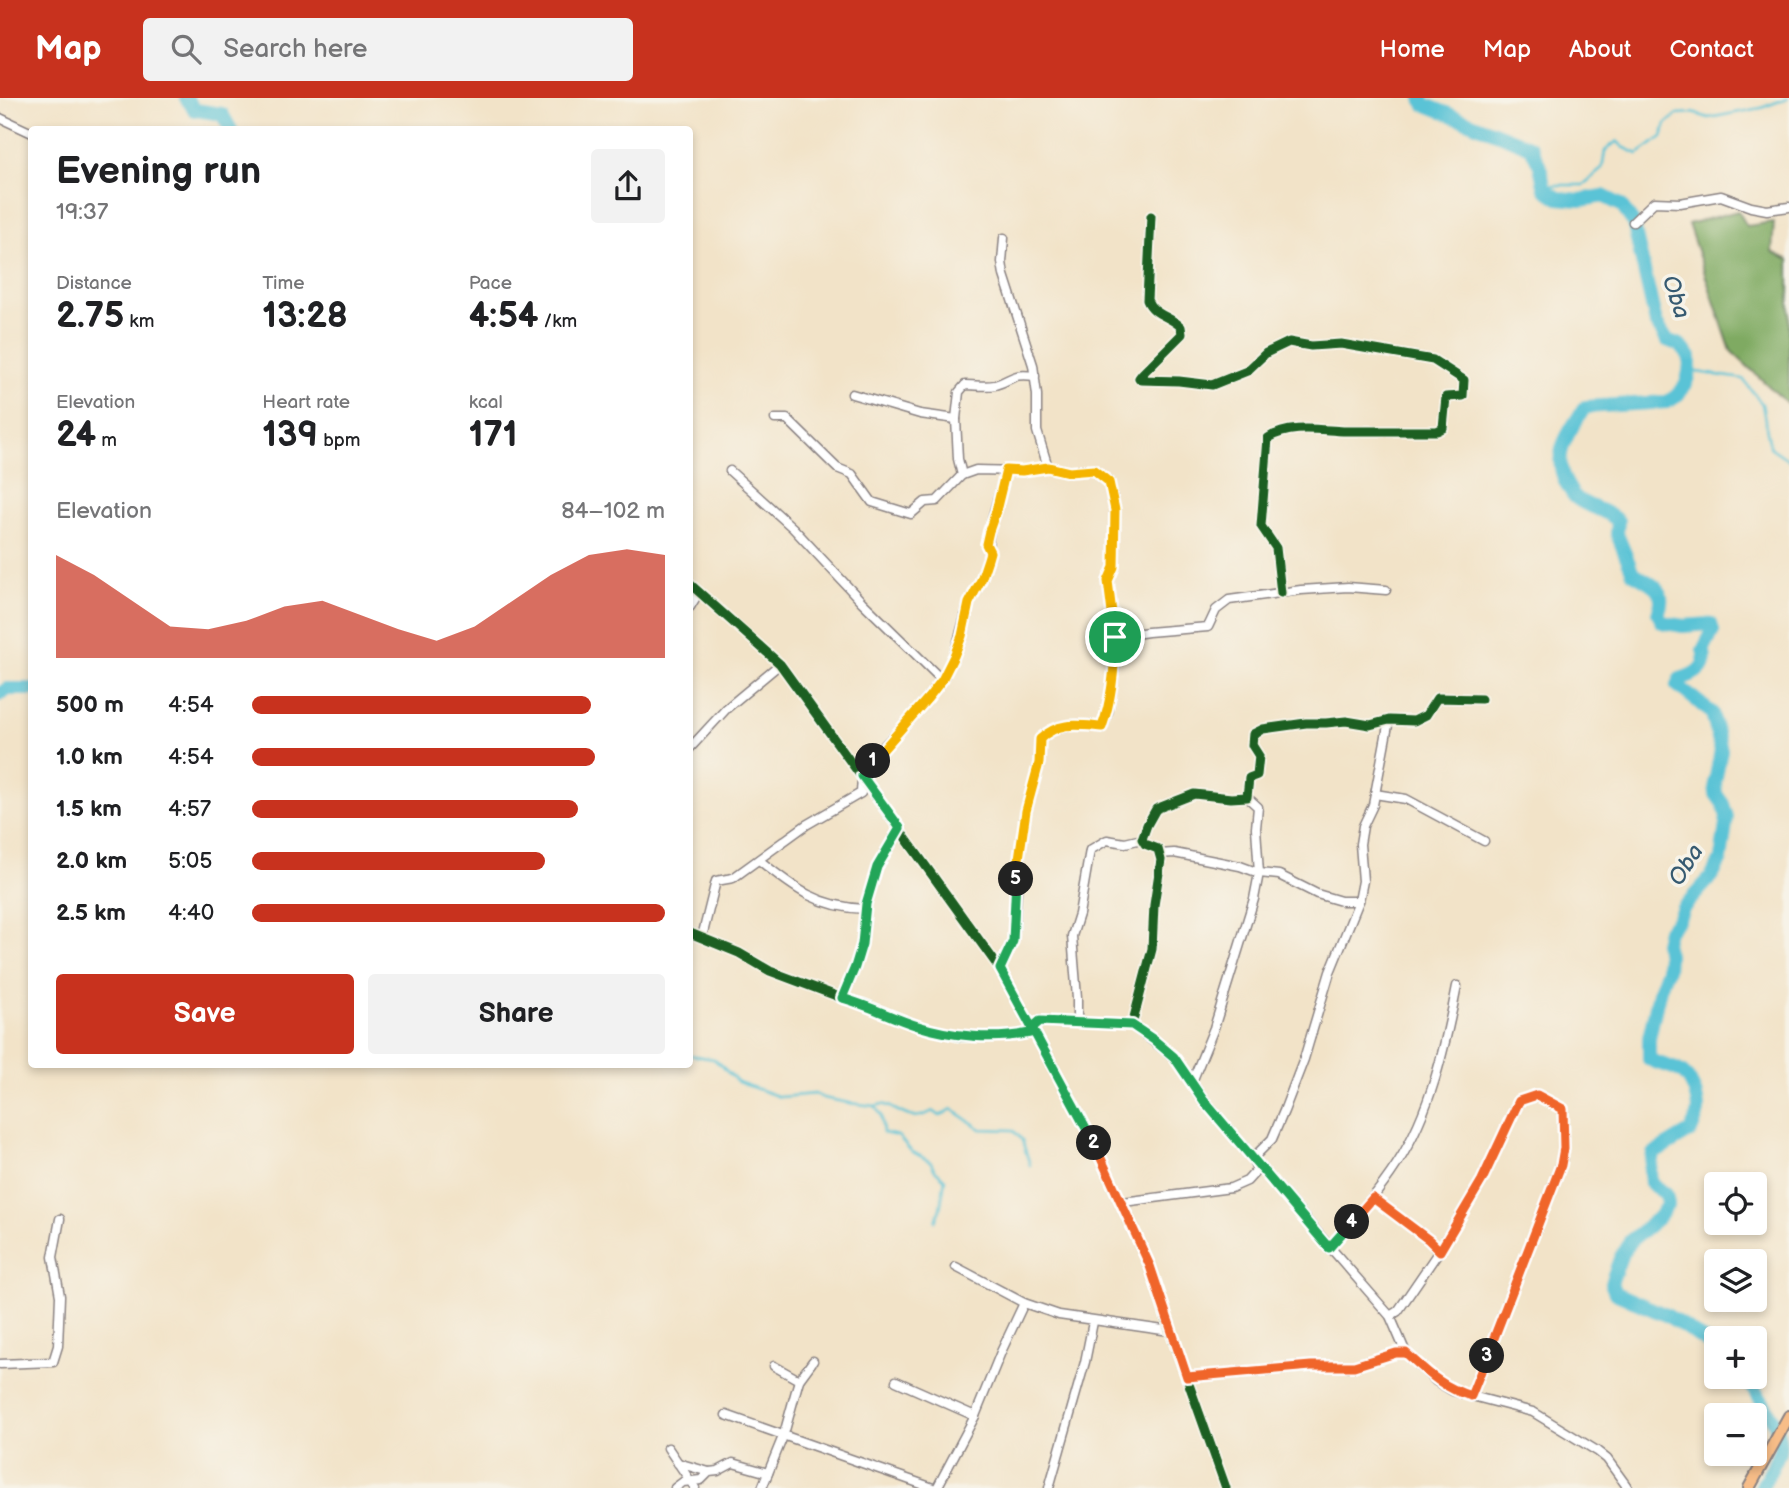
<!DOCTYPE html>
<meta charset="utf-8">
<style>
:root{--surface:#fff;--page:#f2f2f2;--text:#202124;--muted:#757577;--accent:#c8321e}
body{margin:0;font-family:"Balsamiq Sans",sans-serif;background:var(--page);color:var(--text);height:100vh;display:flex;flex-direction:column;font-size:26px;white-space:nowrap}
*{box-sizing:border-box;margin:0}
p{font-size:23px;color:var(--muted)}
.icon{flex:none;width:38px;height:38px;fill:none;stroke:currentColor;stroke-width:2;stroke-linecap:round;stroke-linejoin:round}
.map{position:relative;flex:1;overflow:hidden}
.side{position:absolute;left:28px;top:28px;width:665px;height:942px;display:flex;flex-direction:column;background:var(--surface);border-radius:7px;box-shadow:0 4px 10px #0003}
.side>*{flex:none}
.fabs{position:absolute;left:1704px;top:1074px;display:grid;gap:14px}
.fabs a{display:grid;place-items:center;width:63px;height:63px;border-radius:7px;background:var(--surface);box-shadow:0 4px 10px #0003;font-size:35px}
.pin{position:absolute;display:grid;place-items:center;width:60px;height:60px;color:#fff;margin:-30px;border:4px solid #fff;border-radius:50%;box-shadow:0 2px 7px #0007}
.km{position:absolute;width:35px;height:35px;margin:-18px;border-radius:50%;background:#222;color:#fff;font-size:19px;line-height:35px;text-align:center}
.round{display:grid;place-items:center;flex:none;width:74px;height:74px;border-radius:7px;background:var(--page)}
.headline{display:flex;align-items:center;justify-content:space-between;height:119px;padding:0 28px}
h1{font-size:38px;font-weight:600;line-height:52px}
.stats{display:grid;grid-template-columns:repeat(3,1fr);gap:10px;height:119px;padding:7px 28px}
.stats div{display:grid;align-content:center}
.stats b{font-size:35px;font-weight:600}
.stats small{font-size:19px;font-weight:400}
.stats p{font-size:19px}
.chart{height:196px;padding:14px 28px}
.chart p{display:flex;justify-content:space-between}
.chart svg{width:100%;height:126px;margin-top:7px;fill:var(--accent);opacity:.7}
.cta{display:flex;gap:14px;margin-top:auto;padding:14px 28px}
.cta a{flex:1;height:80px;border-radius:7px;background:var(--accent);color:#fff;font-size:28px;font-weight:600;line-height:80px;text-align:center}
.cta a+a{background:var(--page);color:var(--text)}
ul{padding:0 28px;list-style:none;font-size:23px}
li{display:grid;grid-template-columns:112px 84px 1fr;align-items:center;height:52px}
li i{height:18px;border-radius:9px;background:var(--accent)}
header{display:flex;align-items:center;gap:42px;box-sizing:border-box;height:98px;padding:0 35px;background:var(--accent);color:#fff}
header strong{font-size:33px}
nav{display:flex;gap:38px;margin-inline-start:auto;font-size:24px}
.search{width:490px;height:63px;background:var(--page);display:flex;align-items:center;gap:18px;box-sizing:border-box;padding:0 24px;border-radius:7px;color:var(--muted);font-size:26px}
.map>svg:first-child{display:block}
.forest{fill:#7faa62;stroke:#50664e;stroke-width:2}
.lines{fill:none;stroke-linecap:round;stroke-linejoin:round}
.stream{stroke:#5ac3d6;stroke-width:2.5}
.river{stroke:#5ac3d6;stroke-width:14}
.minor-casing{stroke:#8a8282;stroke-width:11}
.highway-casing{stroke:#8a8282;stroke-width:14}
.minor{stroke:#fff;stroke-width:8}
.highway{stroke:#f7bd88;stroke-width:10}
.cycleway-casing{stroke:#f7f3e8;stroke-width:13}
.cycleway{stroke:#1b5e20;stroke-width:9}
.split-1-casing{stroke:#fff;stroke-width:14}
.split-2-casing{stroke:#fff;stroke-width:14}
.split-3-casing{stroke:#fff;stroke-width:14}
.split-4-casing{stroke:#fff;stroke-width:14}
.split-5-casing{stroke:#fff;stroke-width:14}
.split-6-casing{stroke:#fff;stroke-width:14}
.split-1{stroke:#f5b400;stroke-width:9}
.split-2{stroke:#22a559;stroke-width:9}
.split-3{stroke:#f0652b;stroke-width:9}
.split-4{stroke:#f0652b;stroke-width:9}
.split-5{stroke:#22a559;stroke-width:9}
.split-6{stroke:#f5b400;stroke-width:9}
.labels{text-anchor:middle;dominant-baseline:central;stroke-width:7;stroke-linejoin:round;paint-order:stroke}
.water-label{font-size:23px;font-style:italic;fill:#365a71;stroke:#f7f3e8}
</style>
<header>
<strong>Map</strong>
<div class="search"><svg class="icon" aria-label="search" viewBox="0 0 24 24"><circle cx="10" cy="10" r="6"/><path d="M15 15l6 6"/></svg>Search here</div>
<nav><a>Home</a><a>Map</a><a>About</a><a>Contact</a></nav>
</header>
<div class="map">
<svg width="1789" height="1390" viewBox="0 0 1789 1390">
<rect width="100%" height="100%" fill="#f7f3e8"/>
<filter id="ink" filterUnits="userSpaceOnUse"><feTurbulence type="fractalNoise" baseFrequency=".0143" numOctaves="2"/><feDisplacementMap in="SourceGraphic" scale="14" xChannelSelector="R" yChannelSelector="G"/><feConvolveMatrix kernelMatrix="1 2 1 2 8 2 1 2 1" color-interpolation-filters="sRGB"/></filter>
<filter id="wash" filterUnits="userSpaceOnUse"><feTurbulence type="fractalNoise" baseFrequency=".00686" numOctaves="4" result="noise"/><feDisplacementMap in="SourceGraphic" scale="28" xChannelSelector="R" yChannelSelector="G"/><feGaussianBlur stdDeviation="1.57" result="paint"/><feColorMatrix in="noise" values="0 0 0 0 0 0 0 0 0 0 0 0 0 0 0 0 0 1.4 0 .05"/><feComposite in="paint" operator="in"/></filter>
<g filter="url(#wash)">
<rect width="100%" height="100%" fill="#f2e3c8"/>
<path class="forest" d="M1738 113 1747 128 1774 124 1772 154 1789 162V307L1731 253 1688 126Z"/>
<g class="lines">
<g class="stream">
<path d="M1544 87H1583L1602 71 1605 53 1617 43 1623 49 1638 56 1662 39 1666 26 1678 16 1693 15 1709 20 1761 10 1788 0"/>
<path d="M1690 273 1743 281 1762 306 1770 349 1789 362"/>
<path d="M690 957 714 961 738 984 780 999 815 996 823 1000 849 1005 875 1008 883 1006C905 1014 909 1026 933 1013L940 1018 952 1011 981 1031 1013 1032 1022 1042 1030 1067"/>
<path d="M875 1008 881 1017 883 1035 898 1038 911 1053 931 1064 934 1071 945 1081 940 1111 935 1123"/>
</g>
<g class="river">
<path d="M186 0 195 12 222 16 231 32"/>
<path d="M1422 0 1424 6 1531 49 1540 68 1545 91 1558 100 1581 102 1603 98 1621 107 1633 124 1656 225 1667 242 1680 247 1690 259C1690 279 1686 295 1667 304L1585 309C1569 334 1551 355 1566 385 1569 389 1571 395 1575 399 1587 410 1604 410 1618 423L1617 436 1633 475C1650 485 1669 491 1658 515L1662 524 1683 528 1711 526 1713 533 1703 552C1710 569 1694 577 1680 581L1677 587 1712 615 1721 652 1715 684 1716 696 1723 706 1727 719 1721 761 1712 778 1683 810 1678 822 1668 832 1665 845 1668 857 1667 871 1660 890 1649 940V961C1660 967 1671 968 1680 973 1691 979 1698 999 1698 1012 1698 1019 1693 1027 1691 1033L1653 1056 1650 1072 1651 1086 1666 1096 1668 1106 1658 1120 1630 1143 1621 1158 1611 1185 1615 1195 1668 1218 1717 1251"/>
<path d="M0 596 7 591H32"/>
<path d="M1744 1279C1757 1294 1786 1333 1779 1354 1775 1366 1767 1378 1761 1390"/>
</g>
</g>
</g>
<g filter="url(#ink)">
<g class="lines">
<g class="minor-casing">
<g id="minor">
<path d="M0 20 32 35"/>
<path d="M1151 118 1147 202C1153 217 1170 218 1181 229L1182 236 1142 276 1139 280 1141 282 1179 283 1212 287 1247 273 1266 255 1289 244 1311 248 1341 246 1433 262 1464 282 1463 298 1446 299 1443 330 1437 333C1406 333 1375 333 1343 333 1319 332 1291 326 1268 340L1261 428 1276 450 1281 495"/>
<path d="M1633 124 1654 104 1680 105 1721 98 1751 109 1767 112 1789 109"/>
<path d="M852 296 920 316 956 321 959 294 965 287C975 287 986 289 995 287 1015 281 1010 275 1035 278"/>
<path d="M775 321H787L837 370 852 376 872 404 911 416 925 404 937 403 962 377 976 372 1022 373 1048 369 1037 333V297L1033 267 1004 177 1002 164 1004 140"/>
<path d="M956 321 958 361 962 377"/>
<path d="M690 486 780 566 1000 871 1080 1017 1150 1168 1170 1233 1226 1390"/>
<path d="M690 509 699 494"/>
<path d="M1115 539 1148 534 1208 529 1216 512 1229 502 1301 492 1348 489 1386 492"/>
<path d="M942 582 954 558 969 505 981 482 990 454C982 441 1003 390 1006 372"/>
<path d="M690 650 727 610 780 566"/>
<path d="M1375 696 1406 701 1484 743"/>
<path d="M1159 756 1174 755 1240 768 1259 775 1279 777 1317 796 1341 803H1359"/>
<path d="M759 762C795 791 818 809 865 811"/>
<path d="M690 835 739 855 770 873 842 900 864 906 918 928 936 933 960 939 1015 938 1030 935 1040 923 1132 927 1152 851 1154 807 1161 762 1158 751 1145 746 1142 741 1147 727 1156 711 1194 696 1231 700 1247 699 1249 680 1257 677 1259 658 1252 647 1253 636 1263 631 1306 625H1326L1346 623 1370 627 1389 622 1414 623 1426 617 1437 600 1481 601"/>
<path d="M702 839 716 783 733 780 806 727 861 695 862 678 880 652 905 627 942 582 862 504 793 430 730 373"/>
<path d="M1000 871 1013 843 1020 755 1026 713 1039 665 1040 641C1059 623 1078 627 1102 629L1108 614 1115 569V539L1108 483 1114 469 1115 412 1109 384 1094 372 1069 374 1048 369"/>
<path d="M842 900 855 869 862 846 866 806 877 769 900 730"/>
<path d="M1077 924V900L1072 838 1079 816 1090 752 1107 742 1125 745 1142 741"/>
<path d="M1132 927 1174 959 1204 1003 1268 1078 1390 1218 1406 1255 1436 1283 1453 1293 1533 1314 1597 1353 1607 1361 1628 1390"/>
<path d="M1192 984 1214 930 1254 801 1259 775 1256 730 1258 709 1247 699"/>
<path d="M1373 1100 1429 1142 1439 1153"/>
<path d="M1123 1104 1231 1090 1247 1083 1257 1072 1253 1060 1272 1041 1284 1013 1304 961 1330 874 1359 803 1363 783 1360 746 1363 728 1373 707 1389 622"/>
<path d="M1329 1150C1353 1123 1377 1097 1397 1066 1431 1013 1445 949 1457 888"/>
<path d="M956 1169 1024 1205 1059 1217 1170 1233"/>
<path d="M1390 1218 1398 1213 1439 1153 1482 1082 1519 1003 1537 997 1563 1011 1564 1050 1561 1067 1471 1298"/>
<path d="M0 1266 53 1264 58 1248 60 1198 53 1159 60 1121"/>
<path d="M774 1268 799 1282"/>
<path d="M1187 1279 1311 1268H1354L1396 1255H1406"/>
<path d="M896 1283 975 1318"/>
<path d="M726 1317 933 1390"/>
<path d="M668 1350 695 1390"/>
<path d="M678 1365 709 1374"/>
<path d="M675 1390 683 1384 701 1382 709 1374 718 1373 733 1365 768 1375"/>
<path d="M762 1390 784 1336 799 1282 813 1263"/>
<path d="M937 1390 975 1318 1001 1254 1024 1205"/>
<path d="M1049 1390 1085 1264 1093 1224"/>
</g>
</g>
<g class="highway-casing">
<path id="highway" d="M1749 1390 1789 1318"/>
</g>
<use href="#minor" class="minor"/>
<use href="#highway" class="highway"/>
<g class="cycleway-casing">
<g id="cycleway">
<path d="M1151 118 1147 202C1153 217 1170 218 1181 229L1182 236 1142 276 1139 280 1141 282 1179 283 1212 287 1247 273 1266 255 1289 244 1311 248 1341 246 1433 262 1464 282 1463 298 1446 299 1443 330 1437 333C1406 333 1375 333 1343 333 1319 332 1291 326 1268 340L1261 428 1276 450 1281 495"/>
<path d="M690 486 780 566 1000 871 1080 1017 1150 1168 1170 1233 1226 1390"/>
<path d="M690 835 739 855 770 873 842 900 864 906 918 928 936 933 960 939 1015 938 1030 935 1040 923 1132 927 1152 851 1154 807 1161 762 1158 751 1145 746 1142 741 1147 727 1156 711 1194 696 1231 700 1247 699 1249 680 1257 677 1259 658 1252 647 1253 636 1263 631 1306 625H1326L1346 623 1370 627 1389 622 1414 623 1426 617 1437 600 1481 601"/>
</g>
</g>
<use href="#cycleway" class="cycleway"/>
</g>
</g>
<g class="lines" filter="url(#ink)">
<g class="split-1-casing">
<path id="split-1" d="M873 663 928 600 942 582 954 558 962 538 969 505 981 482 988 461 990 454 986 446 989 433 996 413 1006 372 1022 373 1048 369 1069 374 1094 372 1109 384 1115 412 1114 469 1108 483 1115 539"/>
</g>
<g class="split-2-casing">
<path id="split-2" d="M873 663 862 678 900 730 877 769 866 806 862 846 855 869 842 900C868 907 892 920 918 928 952 939 995 942 1030 935L1032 930 1094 1045"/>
</g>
<g class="split-3-casing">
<path id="split-3" d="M1094 1045 1150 1168 1187 1279 1311 1268H1354L1396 1255H1406C1427 1274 1443 1290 1471 1298L1487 1258"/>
</g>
<g class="split-4-casing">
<path id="split-4" d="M1352 1124 1373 1100 1429 1142 1440 1153 1482 1082 1519 1003 1537 997 1563 1011 1564 1050 1561 1067 1487 1258"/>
</g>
<g class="split-5-casing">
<path id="split-5" d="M1016 781 1013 843 1000 871 1032 930 1040 923 1132 927 1154 942 1174 959 1204 1003 1329 1150 1352 1124"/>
</g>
<g class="split-6-casing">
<path id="split-6" d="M1016 781 1026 713 1039 665 1040 641C1059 623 1078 627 1102 629 1112 601 1115 569 1115 539"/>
</g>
<use href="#split-1" class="split-1"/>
<use href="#split-2" class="split-2"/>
<use href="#split-3" class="split-3"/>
<use href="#split-4" class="split-4"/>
<use href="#split-5" class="split-5"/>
<use href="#split-6" class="split-6"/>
</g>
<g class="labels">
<g class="water-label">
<text transform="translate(1676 199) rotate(72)">Oba</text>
<text transform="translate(1686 767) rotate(-57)">Oba</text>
</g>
</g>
</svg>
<div class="fabs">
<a><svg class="icon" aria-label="locate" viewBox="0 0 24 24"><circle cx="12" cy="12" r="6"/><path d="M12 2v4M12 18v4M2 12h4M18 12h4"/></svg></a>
<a><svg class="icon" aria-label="layers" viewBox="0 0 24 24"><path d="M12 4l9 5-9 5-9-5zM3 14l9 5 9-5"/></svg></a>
<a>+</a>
<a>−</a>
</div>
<div class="pin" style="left:1115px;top:539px;background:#1e9e55"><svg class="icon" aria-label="arrive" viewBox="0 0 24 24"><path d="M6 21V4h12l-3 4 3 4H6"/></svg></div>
<b class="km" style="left:873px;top:663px">1</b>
<b class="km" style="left:1094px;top:1045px">2</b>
<b class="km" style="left:1487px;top:1258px">3</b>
<b class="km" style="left:1352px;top:1124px">4</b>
<b class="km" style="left:1016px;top:781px">5</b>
<section class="side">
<div class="headline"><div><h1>Evening run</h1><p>19:37</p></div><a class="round"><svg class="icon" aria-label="share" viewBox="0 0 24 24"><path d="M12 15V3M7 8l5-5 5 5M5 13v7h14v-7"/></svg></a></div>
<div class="stats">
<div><p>Distance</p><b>2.75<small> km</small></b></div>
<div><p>Time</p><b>13:28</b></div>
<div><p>Pace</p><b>4:54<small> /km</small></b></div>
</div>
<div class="stats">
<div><p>Elevation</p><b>24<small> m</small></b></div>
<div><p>Heart rate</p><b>139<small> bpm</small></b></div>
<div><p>kcal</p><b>171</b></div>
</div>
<div class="chart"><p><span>Elevation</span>84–102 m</p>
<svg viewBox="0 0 160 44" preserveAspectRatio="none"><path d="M0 44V8L10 15L20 24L30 33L40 34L50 31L60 26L70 24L80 29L90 34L100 38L110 33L120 24L130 15L140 8L150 6L160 8V44z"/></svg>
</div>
<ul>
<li><b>500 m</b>4:54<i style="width:82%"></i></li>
<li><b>1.0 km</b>4:54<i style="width:83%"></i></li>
<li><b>1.5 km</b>4:57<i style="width:79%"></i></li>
<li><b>2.0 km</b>5:05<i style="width:71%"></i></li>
<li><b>2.5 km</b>4:40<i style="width:100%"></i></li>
</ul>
<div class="cta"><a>Save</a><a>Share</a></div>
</section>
</div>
